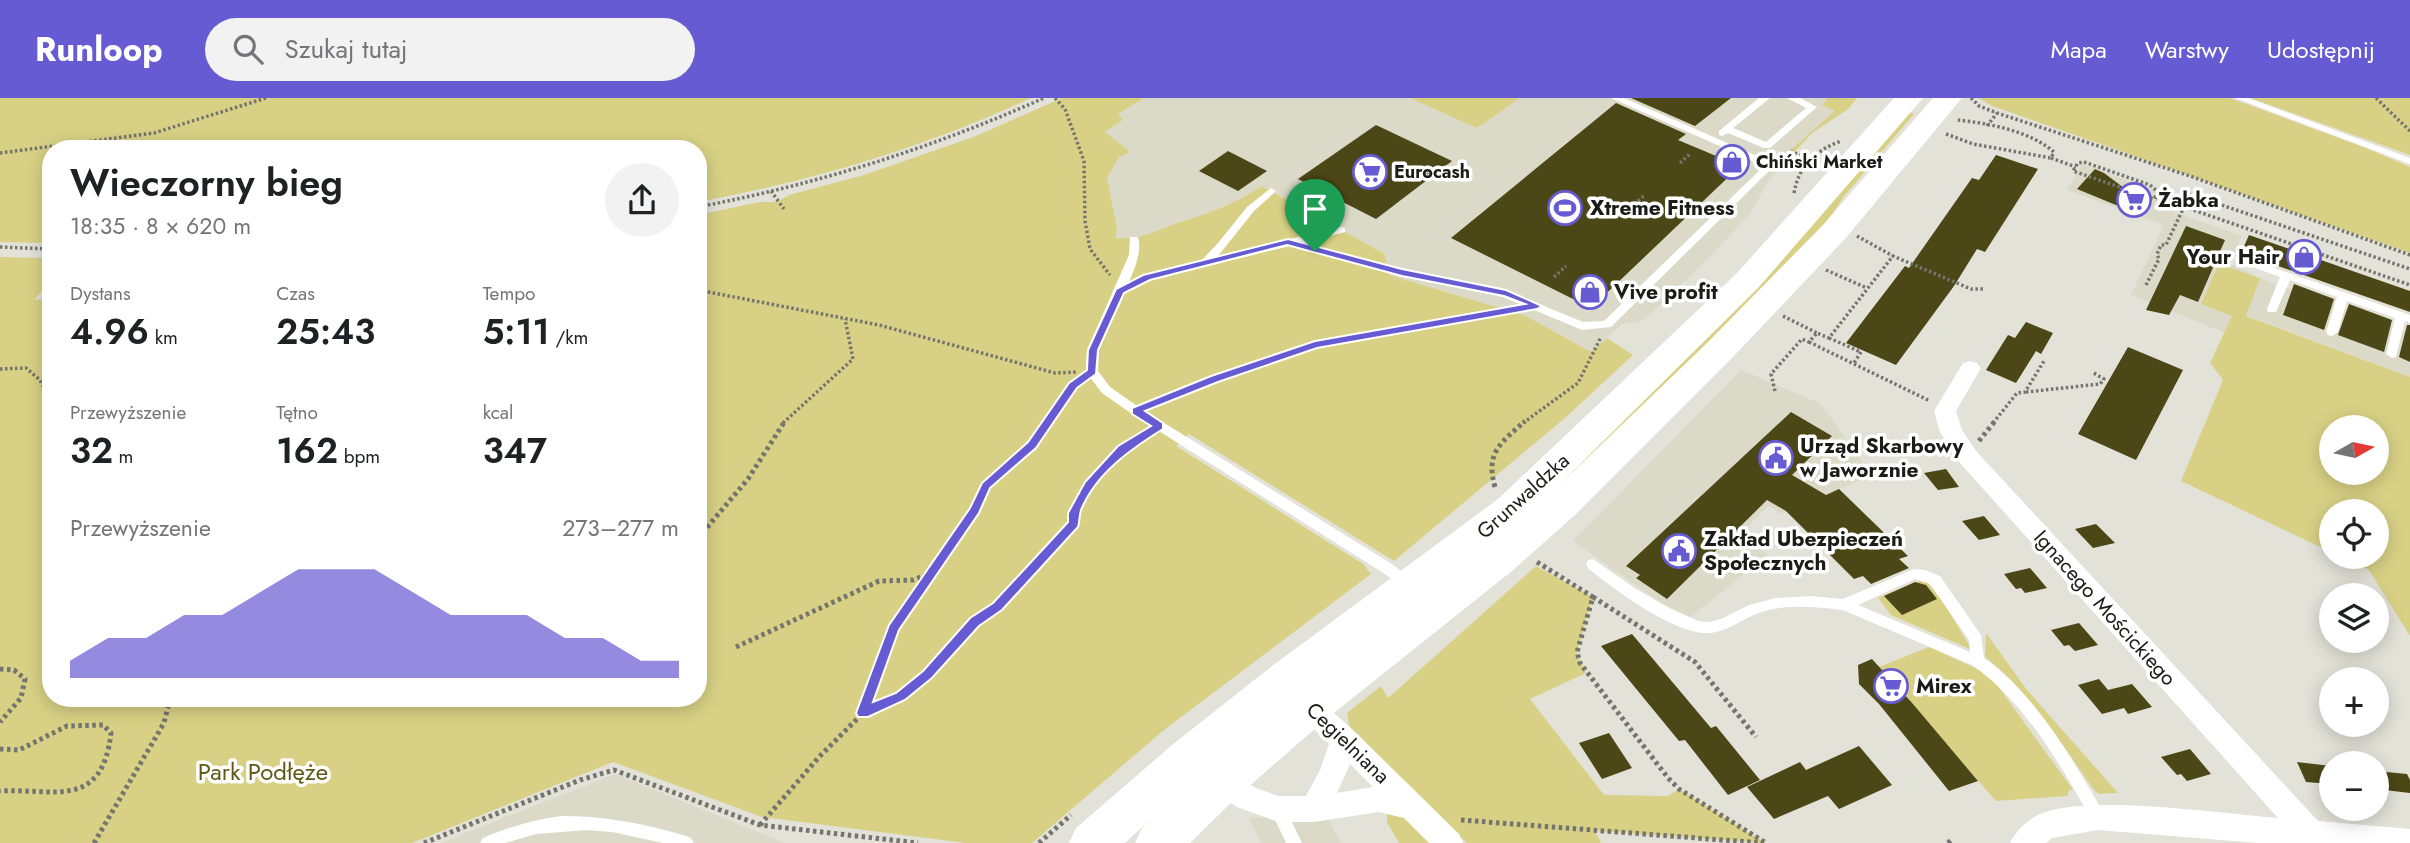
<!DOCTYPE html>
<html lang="pl">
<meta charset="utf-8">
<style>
:root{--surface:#fff;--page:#f2f2f2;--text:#202124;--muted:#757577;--accent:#675bd4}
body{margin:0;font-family:Jost,sans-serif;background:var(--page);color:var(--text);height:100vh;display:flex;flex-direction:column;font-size:26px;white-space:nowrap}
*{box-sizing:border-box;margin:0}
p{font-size:23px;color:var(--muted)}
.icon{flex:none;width:38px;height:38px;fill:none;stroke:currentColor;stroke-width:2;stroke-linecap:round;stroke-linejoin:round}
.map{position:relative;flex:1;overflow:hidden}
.sheet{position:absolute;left:42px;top:42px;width:665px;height:567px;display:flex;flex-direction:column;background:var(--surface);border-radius:28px;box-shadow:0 4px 18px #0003}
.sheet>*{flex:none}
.needle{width:46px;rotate:81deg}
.tools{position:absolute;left:2319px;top:317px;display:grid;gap:14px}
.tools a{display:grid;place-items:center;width:70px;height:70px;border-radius:50%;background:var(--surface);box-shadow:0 4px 18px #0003;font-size:35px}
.pin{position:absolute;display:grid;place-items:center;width:60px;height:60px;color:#fff;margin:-72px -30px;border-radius:50% 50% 50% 0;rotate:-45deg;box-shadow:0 0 7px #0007}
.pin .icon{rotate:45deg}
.round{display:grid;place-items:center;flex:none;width:74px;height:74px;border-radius:37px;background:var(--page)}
.summary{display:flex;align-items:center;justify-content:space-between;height:119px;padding:0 28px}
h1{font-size:38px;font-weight:600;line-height:52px}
.metrics{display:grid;grid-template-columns:repeat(3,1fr);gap:10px;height:119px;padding:7px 28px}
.metrics div{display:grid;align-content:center}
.metrics b{font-size:35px;font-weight:600}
.metrics small{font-size:19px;font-weight:400}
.metrics p{font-size:19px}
.chart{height:196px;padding:14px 28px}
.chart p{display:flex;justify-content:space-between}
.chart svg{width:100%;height:126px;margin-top:7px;fill:var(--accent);opacity:.7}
header{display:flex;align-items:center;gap:42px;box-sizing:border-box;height:98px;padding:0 35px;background:var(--accent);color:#fff}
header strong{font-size:33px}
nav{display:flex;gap:38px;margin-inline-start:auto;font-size:24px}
.search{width:490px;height:63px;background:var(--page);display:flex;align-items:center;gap:18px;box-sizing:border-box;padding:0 24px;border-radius:38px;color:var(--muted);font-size:26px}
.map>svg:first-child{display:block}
.built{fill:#dbdac8}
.green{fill:#d8d185;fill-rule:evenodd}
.building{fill:#4c4716}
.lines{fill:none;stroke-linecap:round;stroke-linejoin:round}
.path-far1{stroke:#75756f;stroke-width:3.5;stroke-dasharray:2.5 2.5;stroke-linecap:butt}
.path{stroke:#75756f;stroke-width:5;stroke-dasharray:3.5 3.5;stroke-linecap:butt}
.service{fill:#fff;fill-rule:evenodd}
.minor{fill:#fff;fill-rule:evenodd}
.primary{fill:#fff;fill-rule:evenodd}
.route{fill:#675bd4;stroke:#fff;stroke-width:2;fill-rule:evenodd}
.labels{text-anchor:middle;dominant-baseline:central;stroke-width:7;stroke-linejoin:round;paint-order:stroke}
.far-poi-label{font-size:18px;font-weight:bold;fill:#1b1b18;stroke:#fff;text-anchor:start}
.poi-label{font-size:21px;font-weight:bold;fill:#1b1b18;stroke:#fff;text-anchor:start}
.street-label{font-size:21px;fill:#1b1b18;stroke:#fff}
.near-park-label{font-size:24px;fill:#605915;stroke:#fff}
</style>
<header>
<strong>Runloop</strong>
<div class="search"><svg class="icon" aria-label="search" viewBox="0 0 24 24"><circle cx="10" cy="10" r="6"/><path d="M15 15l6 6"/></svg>Szukaj tutaj</div>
<nav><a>Mapa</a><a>Warstwy</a><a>Udostępnij</a></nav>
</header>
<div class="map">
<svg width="2410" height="745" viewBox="0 0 2410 745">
<rect width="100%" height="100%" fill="#e3e2d8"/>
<g class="built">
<path d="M1144 0H1410L1477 30 1520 0H1857L1848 11 1812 35 1793 55 1769 82 1750 116 1696 173 1643 223 1622 226 1591 254 1526 218 1389 177 1385 156 1263 88 1217 114 1176 126 1144 139 1114 140 1117 130 1107 80 1120 58 1130 54 1104 34 1123 22 1118 16Z"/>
<path d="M423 45 419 51H256Z"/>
<path d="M2082 66 2177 100 2171 113 2242 138 2230 166 2251 175 2225 235 2131 197 2164 127 2067 92Z"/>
<path d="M2260 180 2410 235V279L2246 217Z"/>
<path d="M1741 272 1821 306 1872 377 1781 416 1768 408 1740 437 1768 457 1691 519 1661 505 1573 443Z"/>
<path d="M615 676 785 745H440Z"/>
<path d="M1325 715 1341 745H1261L1249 720Z"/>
</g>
<g class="green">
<path d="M0 0H1031C926 49 812 83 698 104V51H420L422 45 256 51H51V145L0 144Z"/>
<path d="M1062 0H1144L1118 16 1123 22 1105 34 1130 54 1119 59 1107 80 1117 130 1115 140C1144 141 1152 134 1178 125 1212 114 1231 108 1262 88L1385 156 1389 177 1526 218 1591 254 1607 240 1633 257 1565 320 1394 463 1189 336 1176 348 1363 466 1371 476 1164 632 1032 745H966L762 719 613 664 412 745H0V159L51 160V193H42L34 202 51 200V600H698V117L760 104H777L789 97 864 77 976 38Z"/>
<path d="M1410 0H1520L1477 30Z"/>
<path d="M1824 0H1857L1848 11 1812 35 1782 67 1764 59 1781 64 1787 58 1785 57 1835 13 1822 7 1827 2Z"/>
<path d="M1979 0H2230L2238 3 2366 50 2410 69V155L1992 8Z"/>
<path d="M2250 0H2410V57Z"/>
<path d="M1909 14 1914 16 1845 97 1827 124 1765 192 1527 422 1352 554 1756 188 1811 129Z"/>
<path d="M2219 166 2260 180 2246 218 2410 279V538L2369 472 2341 459 2376 458V413H2331V454L2181 383 2223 282 2210 265 2232 218 2201 206ZM2331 329H2376V374H2331Z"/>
<path d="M1536 468 1593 499 1577 554 1586 575 1530 601 1604 697 1668 698 1679 691 1766 745 1595 733 1601 745H1467L1356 637 1349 627 1347 615 1381 588 1388 600Z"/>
<path d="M1924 481 1942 502 1972 552 1891 517 1878 500Z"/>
<path d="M1986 535 2027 592 2118 695 2099 696 2094 692C2061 646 2030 593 1985 559Z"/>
<path d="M1929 549 1990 577 2073 692H2069L2067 698 1996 703 1879 569Z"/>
<path d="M1387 715 1408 721 1436 745H1399L1387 724Z"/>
</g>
<g class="building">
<path d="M1631 0H1731L1695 28Z"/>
<path d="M1616 5 1686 36 1678 42 1740 68 1591 210 1451 140Z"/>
<path d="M1376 27 1452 63 1376 121 1298 81Z"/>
<path d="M1228 53 1267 73 1238 93 1199 73Z"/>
<path d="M1996 57 2038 71 1985 154 1977 151 1954 188 1896 267 1846 245 1905 168 1909 170 1972 80 1979 82Z"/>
<path d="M2095 71 2104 75 2136 99 2128 112 2077 91Z"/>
<path d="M2186 128 2225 142 2198 204 2180 197 2169 217 2146 212Z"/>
<path d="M2249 137 2410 193V214L2241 155Z"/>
<path d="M2294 186 2334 201 2324 232 2283 217Z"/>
<path d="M2349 206 2392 222 2384 254 2338 237Z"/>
<path d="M2026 224 2053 235 2041 256 2036 253 2016 285 1986 272 2008 237 2015 240Z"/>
<path d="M2407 227H2410V264L2399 259Z"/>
<path d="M2128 249 2183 272 2136 362 2078 336Z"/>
<path d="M1791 314 1832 338 1792 377 1826 397 1839 391 1908 458 1899 461 1909 470 1871 486 1863 478 1854 481 1786 413 1767 402 1667 501 1636 480 1640 477 1626 468Z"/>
<path d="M1946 371 1959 389 1938 392 1924 375Z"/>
<path d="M1984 418 2000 437 1979 442 1962 423Z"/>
<path d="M2096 426 2115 445 2093 450 2075 431Z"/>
<path d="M2030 470 2047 490 2025 495 2021 490 2016 491 2004 476Z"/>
<path d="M1915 484 1926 487 1937 501 1902 517 1884 498Z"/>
<path d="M2079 525 2098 547 2075 553 2069 547 2064 548 2051 532Z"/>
<path d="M1632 536 1711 630 1716 628 1760 682 1728 697 1685 642 1679 643 1601 548Z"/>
<path d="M1872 561 1913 606 1978 683 1949 693 1879 606 1859 586 1858 567Z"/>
<path d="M2099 581 2108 592 2132 586 2152 609 2128 616 2124 610 2102 616 2078 587Z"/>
<path d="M1609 635 1632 670 1602 681 1579 645Z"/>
<path d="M1859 648 1892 687 1839 711 1828 698 1774 721 1747 689 1800 664 1806 672Z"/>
<path d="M2190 651 2211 676 2187 683 2181 676 2177 677 2161 659Z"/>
<path d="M2297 664 2331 668V686L2306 684Z"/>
<path d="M2376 673 2407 676 2410 682V695L2376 691Z"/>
</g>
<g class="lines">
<g class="path-far1">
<path d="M1055 0 1065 11 1084 63 1085 123 1090 151 1110 177"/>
<path d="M1971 0 1979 8 1997 15 2190 78 2410 157"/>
<path d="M2376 0 2410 33"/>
<path d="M1987 28 1997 15"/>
<path d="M1946 36 1973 46 2051 60 2054 54C2030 33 1988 25 1957 22"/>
<path d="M1790 53 1809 61"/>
<path d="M0 55 154 35 266 0"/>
<path d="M2051 60 2076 69"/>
<path d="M2084 64 2150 87 2158 94 2154 101 2073 73 2078 65Z"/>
<path d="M1680 65 1690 56"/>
<path d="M771 93 784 111"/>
<path d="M1794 95C1799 67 1815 53 1841 43"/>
<path d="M2155 99 2176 106 2180 98 2189 96 2410 171"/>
<path d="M1634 106 1645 97"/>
<path d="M698 109C818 86 932 50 1044 0"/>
<path d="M1857 138 1893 158"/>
<path d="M0 149 51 151"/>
<path d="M1826 172 1867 190"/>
<path d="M1554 179 1566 168"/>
<path d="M2146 187 2159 161 2157 156 2161 147H2166L2182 113 2176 106 2410 187"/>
<path d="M698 192 879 227 1055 275 1077 274"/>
<path d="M1783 218 1817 235"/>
<path d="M1829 240 1861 254 1854 265"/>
<path d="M1809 244 1930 303"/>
<path d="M0 271 26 270 40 282 51 304"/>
<path d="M1775 293 1771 276 1802 241 1809 244 1817 235 1829 240 1893 158 1971 191H1983"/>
<path d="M2026 294 2100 286 2104 281 2092 274"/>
<path d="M1153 306 1292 253 1509 213"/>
<path d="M783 325 853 261 845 221"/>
<path d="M1047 325 1073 287 1080 282"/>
<path d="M1523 325 1578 285 1601 239"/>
<path d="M1993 325 2017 295 2025 294 2044 263"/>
</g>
<g class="path">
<path d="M1979 343 1995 323"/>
<path d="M1495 389C1485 354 1501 345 1525 323"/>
<path d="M698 440 748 381 785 323"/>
<path d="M1537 464 1593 499 1577 554 1580 565 1668 680 1679 691 1766 745"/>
<path d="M1593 499 1695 564 1756 639"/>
<path d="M736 549 879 483 913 482 929 476"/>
<path d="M0 571 14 572 25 581 21 600 0 624"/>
<path d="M864 615 900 599 927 576 975 524 997 509 1074 425 1082 398 1099 373 1122 352 1145 336"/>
<path d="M0 651 19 652 67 628 103 627 111 635C102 713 53 690 0 693"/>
<path d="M1461 722 1762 745"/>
<path d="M760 727 819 659 863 615 894 530 974 412 986 388 1032 347 1048 323"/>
<path d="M94 745 164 625 170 600"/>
<path d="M424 745 580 682 614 672 760 727 918 745"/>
<path d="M1039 745 1071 717"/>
<path d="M1948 745 1952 741"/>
</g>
<g class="service">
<path d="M1611 0H1624L1755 57 1764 62 1770 72 1611 229 1582 232 1503 199 1402 178 1290 148 1150 182 1124 195 1099 252 1098 273 1110 289 1140 310 1395 468 1415 487 1413 491C1402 494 1393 482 1385 476L1132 316 1102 295 1086 274 1087 252 1129 157 1130 139H1138C1142 155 1135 169 1129 184L1143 177 1202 162 1218 145 1247 109 1271 90 1276 93 1274 95 1254 113 1218 158 1341 129 1345 130V134L1302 145 1402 172 1510 194 1583 224 1604 223 1760 72 1757 66 1749 61Z"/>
<path d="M1759 0H1770L1733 30 1766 44 1806 10 1787 0H1800L1817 9 1770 50H1764L1728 35 1722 38 1719 37V33Z"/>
<path d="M2235 0H2248L2410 60V66Z"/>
<path d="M2240 158 2410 217V225L2405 223 2396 259 2392 260 2386 256 2395 220 2347 203 2338 234 2332 238 2328 237 2326 234 2337 199 2290 182 2276 214H2268L2267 211 2280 179 2236 163 2235 161Z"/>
<path d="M1593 461 1636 491 1671 511 1698 523 1709 524 1721 521 1749 507 1776 500 1810 498 1843 501 1914 471 1925 472 1940 478 1981 537 1984 560C2036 597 2072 660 2103 714L2106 719 2103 724 2098 726 2093 724C2061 668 2026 605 1972 567L1843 512C1815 509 1783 505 1756 516 1741 522 1728 533 1711 535 1678 539 1613 491 1588 470L1586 466 1588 462ZM1915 481 1930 486 1969 542 1970 554 1858 507Z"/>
<path d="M1278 704 1283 706 1302 745H1286L1270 711 1273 706Z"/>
<path d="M561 718C604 718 644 725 686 738L691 740 694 745H663L612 734 586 732 536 736 505 745H480L483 740C509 729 533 722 561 718Z"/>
</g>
<g class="minor">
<path d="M1970 263 1977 265 1981 270 1956 313 1962 332 1976 353 2318 723 2410 731V745H2258L2098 732 2052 740 2046 745H2010C2015 734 2025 724 2036 718 2080 694 2224 716 2278 720L1960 365 1940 334 1934 313 1963 265Z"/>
<path d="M1302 591 1311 594 1354 633 1459 736 1463 745H1429L1404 720 1379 714 1314 724H1278L1237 709 1212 693 1208 684 1212 675 1222 672 1256 690 1278 698H1306L1320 672 1329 646 1293 610 1289 602 1293 594ZM1350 666 1373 689 1337 695Z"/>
</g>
<path class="primary" d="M1894 0H1923L1759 189 1557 389 1707 245 1823 127 1933 0H1962L1845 141 1731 261 1574 418 1512 473 1325 622 1238 698 1190 745H1135L1142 730 1154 718 1125 745H1069L1076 730 1172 647 1272 568 1498 401 1737 175Z"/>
</g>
<path class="route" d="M1288 141 1402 171 1506 192 1542 208 1537 211 1317 250 1218 284 1145 313 1163 325V331C1131 351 1096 375 1081 412 1079 418 1080 423 1078 429L1002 512 979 528 932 580 905 602 868 619H858L856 615 889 527 970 410 982 385 1028 344 1069 285 1087 272 1088 252 1116 191 1143 177ZM1287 147 1402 178 1504 198 1525 206 1315 243 1211 278 1132 310V316L1151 328 1118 348 1085 384 1068 415V424L993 505 970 520 923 573 896 595 873 604 899 532 979 415 990 390 1036 350 1077 290 1096 276 1098 252 1124 195 1150 182Z"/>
<defs>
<g id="shop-ring" transform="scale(1.75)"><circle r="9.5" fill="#fff" stroke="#675bd4" stroke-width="1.5"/><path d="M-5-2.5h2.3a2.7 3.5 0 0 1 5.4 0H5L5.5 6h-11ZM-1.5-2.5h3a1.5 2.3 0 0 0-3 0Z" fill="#675bd4"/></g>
<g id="supermarket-ring" transform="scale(1.75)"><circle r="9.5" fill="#fff" stroke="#675bd4" stroke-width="1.5"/><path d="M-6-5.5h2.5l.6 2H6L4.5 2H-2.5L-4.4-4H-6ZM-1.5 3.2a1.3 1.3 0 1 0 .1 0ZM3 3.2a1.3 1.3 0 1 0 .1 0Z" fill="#675bd4"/></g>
<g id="stadium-ring" transform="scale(1.75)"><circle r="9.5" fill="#fff" stroke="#675bd4" stroke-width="1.5"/><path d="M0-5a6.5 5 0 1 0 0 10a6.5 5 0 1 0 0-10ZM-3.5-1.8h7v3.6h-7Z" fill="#675bd4"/></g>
<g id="civic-ring" transform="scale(1.75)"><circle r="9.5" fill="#fff" stroke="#675bd4" stroke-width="1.5"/><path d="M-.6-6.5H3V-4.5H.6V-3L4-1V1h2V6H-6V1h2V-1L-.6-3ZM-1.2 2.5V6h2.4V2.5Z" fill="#675bd4"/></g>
</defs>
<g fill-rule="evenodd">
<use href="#shop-ring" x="1732" y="64"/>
<use href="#supermarket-ring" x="1370" y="74"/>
<use href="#supermarket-ring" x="2134" y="102"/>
<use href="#stadium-ring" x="1565" y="110"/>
<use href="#shop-ring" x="2304" y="159"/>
<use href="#shop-ring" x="1590" y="194"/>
<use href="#civic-ring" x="1776" y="360"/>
<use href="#civic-ring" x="1679" y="453"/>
<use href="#supermarket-ring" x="1891" y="588"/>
</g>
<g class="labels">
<g class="far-poi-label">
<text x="1756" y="64">Chiński Market</text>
<text x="1394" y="74">Eurocash</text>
</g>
<g class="poi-label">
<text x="2158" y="102">Żabka</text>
<text x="1590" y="110">Xtreme Fitness</text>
<text x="2280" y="159" text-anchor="end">Your Hair</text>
<text x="1614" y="194">Vive profit</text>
<text x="1800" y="348">Urząd Skarbowy<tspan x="1800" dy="24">w Jaworznie</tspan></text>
<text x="1704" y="441">Zakład Ubezpieczeń<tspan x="1704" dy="24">Społecznych</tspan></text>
<text x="1916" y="588">Mirex</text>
</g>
<g class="street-label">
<text transform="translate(1523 398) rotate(-42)">Grunwaldzka</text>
<text transform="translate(2105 510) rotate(48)">Ignacego Mościckiego</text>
<text transform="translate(1348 645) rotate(44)">Cegielniana</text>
</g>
<g class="near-park-label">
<text x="263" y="673">Park Podłęże</text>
</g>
</g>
</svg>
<div class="tools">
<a><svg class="needle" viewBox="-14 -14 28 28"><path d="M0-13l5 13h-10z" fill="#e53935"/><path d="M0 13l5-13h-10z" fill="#757577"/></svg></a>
<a><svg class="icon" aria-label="locate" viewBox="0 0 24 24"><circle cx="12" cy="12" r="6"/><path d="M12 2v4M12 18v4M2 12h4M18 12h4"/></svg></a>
<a><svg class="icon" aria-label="layers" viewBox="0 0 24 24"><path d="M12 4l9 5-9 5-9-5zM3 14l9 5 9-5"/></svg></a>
<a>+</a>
<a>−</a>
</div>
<div class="pin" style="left:1315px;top:153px;background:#1e9e55"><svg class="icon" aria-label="arrive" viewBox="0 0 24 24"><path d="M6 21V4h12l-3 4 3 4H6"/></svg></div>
<section class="sheet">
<div class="summary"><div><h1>Wieczorny bieg</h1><p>18:35 · 8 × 620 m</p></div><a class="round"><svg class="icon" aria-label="share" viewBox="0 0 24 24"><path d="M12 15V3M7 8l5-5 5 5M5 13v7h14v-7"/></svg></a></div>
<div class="metrics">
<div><p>Dystans</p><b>4.96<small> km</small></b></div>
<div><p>Czas</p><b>25:43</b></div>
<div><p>Tempo</p><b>5:11<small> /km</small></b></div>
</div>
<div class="metrics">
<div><p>Przewyższenie</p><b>32<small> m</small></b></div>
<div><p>Tętno</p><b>162<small> bpm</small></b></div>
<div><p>kcal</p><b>347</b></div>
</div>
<div class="chart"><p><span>Przewyższenie</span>273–277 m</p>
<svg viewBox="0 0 160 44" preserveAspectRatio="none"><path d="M0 44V38L10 30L20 30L30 22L40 22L50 14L60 6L70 6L80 6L90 14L100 22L110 22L120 22L130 30L140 30L150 38L160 38V44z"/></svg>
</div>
</section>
</div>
